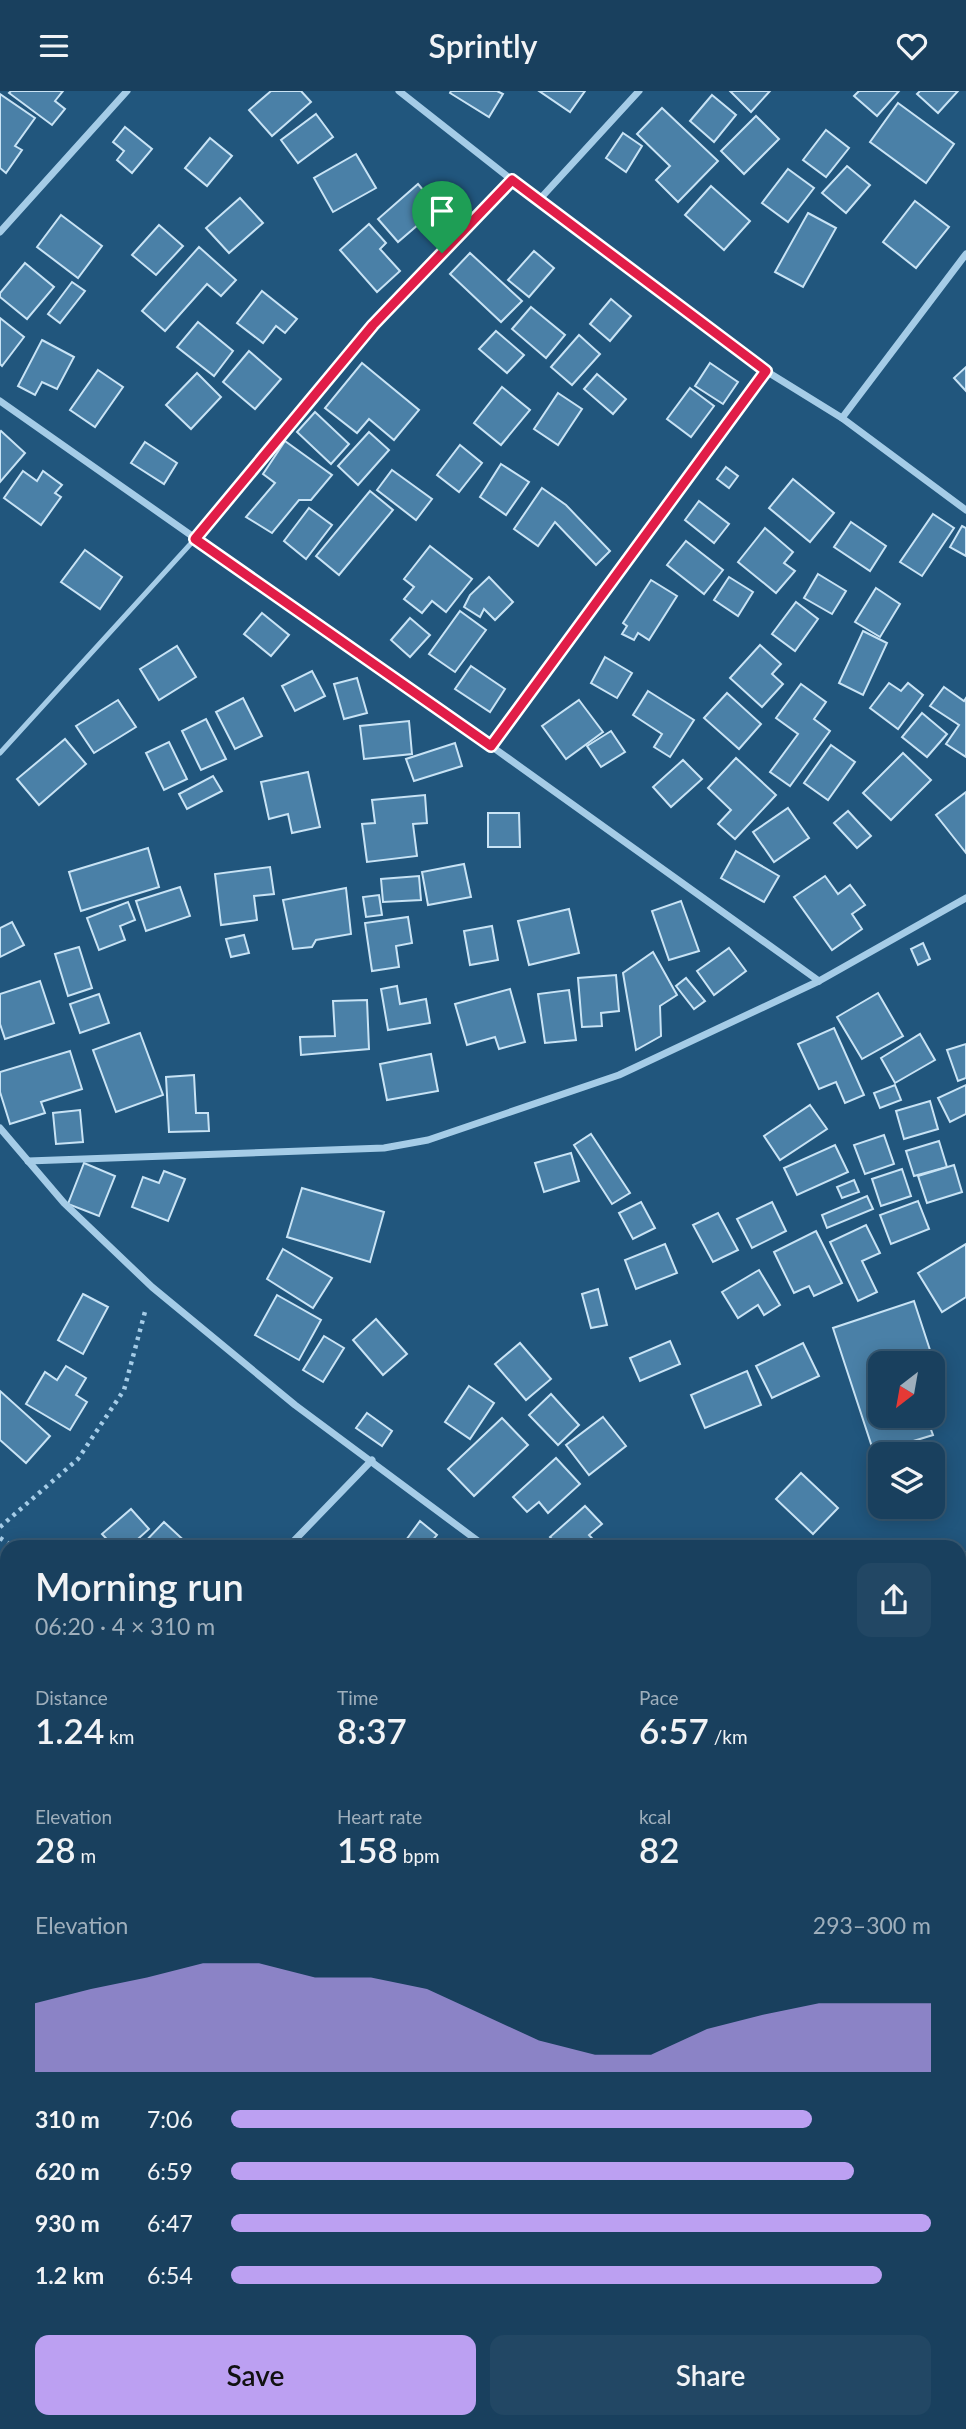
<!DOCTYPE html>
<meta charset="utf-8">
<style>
:root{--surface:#19405e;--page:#224764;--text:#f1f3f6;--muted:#9fafbc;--line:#375973;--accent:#bca0f2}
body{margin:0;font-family:Lato,sans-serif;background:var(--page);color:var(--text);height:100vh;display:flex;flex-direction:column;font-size:26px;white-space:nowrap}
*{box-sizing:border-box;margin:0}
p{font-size:23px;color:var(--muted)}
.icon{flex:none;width:38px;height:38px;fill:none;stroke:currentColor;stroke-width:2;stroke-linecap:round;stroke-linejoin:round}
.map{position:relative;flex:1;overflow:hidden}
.sheet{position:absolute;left:0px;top:1449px;width:966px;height:889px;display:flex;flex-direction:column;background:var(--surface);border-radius:21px 21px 0 0;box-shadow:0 4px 18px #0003,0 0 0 2px var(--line)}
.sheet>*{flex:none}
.needle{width:46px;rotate:211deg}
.buttons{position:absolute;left:868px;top:1260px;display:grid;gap:14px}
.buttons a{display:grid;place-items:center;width:77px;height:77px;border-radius:14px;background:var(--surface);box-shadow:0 4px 18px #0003,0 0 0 2px var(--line);font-size:35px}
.pin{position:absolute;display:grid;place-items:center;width:60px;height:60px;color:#fff;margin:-72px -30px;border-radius:50% 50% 50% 0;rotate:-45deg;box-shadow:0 0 7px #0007}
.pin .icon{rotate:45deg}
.round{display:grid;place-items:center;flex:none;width:74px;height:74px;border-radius:14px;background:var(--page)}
.head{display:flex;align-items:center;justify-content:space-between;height:119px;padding:0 35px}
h1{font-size:38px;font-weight:600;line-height:52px}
.stats{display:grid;grid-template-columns:repeat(3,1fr);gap:10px;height:119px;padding:7px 35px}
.stats div{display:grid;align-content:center}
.stats b{font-size:35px;font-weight:600}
.stats small{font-size:19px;font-weight:400}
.stats p{font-size:19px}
.chart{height:196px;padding:14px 35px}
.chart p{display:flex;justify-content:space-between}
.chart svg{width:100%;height:126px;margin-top:7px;fill:var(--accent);opacity:.7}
.action{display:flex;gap:14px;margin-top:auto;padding:14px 35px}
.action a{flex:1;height:80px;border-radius:14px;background:var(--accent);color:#111;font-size:28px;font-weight:600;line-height:80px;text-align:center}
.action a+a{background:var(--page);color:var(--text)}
ul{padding:0 35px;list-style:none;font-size:23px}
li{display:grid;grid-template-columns:112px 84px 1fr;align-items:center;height:52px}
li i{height:18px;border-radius:9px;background:var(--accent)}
header{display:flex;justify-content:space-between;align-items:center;height:91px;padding:0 35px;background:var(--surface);font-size:32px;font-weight:600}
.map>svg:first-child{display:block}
.building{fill:#4a80a7;stroke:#c8e3f5;stroke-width:2}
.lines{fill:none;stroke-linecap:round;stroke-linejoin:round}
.path{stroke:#a5cce7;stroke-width:4.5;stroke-dasharray:3.5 5;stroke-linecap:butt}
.service{stroke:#a5cce7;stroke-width:5}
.minor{stroke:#a5cce7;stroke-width:7}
.route-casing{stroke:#fff;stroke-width:14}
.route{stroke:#e11d48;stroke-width:9}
</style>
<header><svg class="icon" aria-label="menu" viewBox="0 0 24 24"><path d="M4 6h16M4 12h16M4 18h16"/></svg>Sprintly<svg class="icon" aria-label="heart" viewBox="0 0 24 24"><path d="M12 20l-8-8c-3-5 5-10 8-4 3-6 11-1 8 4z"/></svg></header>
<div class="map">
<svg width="966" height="2338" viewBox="0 0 966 2338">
<rect width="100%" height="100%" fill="#21567d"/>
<g class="building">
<path d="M11 0H63L55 10 65 18 52 34 9 2Z"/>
<path d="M271 0H301L311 11 272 45 249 19Z"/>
<path d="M451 0H497L503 3 489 26 450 2Z"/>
<path d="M539 0H585L570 21Z"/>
<path d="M730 0H770L751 21Z"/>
<path d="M859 0H899L877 25 854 5Z"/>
<path d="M920 0H958L938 22 917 3Z"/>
<path d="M0 3 35 27 15 55 22 59 6 82 0 77Z"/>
<path d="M712 4 736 24 714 51 690 30Z"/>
<path d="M898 12 954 53 926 92 870 51Z"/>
<path d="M662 17 718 70 678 111 656 89 670 75 637 43Z"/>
<path d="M316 23 333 46 298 72 281 49Z"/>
<path d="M756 25 779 48 744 83 721 60Z"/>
<path d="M125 36 152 58 132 82 117 69 124 60 113 51Z"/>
<path d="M826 39 849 57 826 86 803 69Z"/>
<path d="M623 42 642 55 626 81 606 67Z"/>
<path d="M210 47 232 65 207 95 185 77Z"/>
<path d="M356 63 376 97 333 121 314 87Z"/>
<path d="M847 75 870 94 846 122 822 102Z"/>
<path d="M788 78 814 97 788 131 762 112Z"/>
<path d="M418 93 445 125 426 142 419 133 398 151 378 128Z"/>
<path d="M711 95 750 130 724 159 685 124Z"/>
<path d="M240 107 263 132 229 162 206 137Z"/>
<path d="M915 110 949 136 916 177 883 151Z"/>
<path d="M808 122 836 137 803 196 775 181Z"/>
<path d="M61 124 102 155 78 187 37 156Z"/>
<path d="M369 133 386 152 380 158 400 180 377 201 340 159Z"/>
<path d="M159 134 183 155 156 184 132 164Z"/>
<path d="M199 156 236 189 221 205 207 193 165 240 142 220Z"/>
<path d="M534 160 554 177 529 206 508 189Z"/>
<path d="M470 162 522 210 501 231 450 183Z"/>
<path d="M25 172 54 196 27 228 0 206V202Z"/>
<path d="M72 191 85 200 60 232 48 223Z"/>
<path d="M262 200 297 228 285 242 276 235 263 252 237 232Z"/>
<path d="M611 208 631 225 610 250 590 233Z"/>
<path d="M531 216 565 244 546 267 512 238Z"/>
<path d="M0 227 24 246 2 275 0 273Z"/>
<path d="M198 231 233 260 214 285 177 256Z"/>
<path d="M496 240 524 264 507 282 479 258Z"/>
<path d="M579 244 600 263 572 294 551 276Z"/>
<path d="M42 249 74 266 57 298 42 291 35 304 18 295Z"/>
<path d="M249 260 281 288 255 318 223 291Z"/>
<path d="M362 272 419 319 394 349 369 328 357 342 325 317Z"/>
<path d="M710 272 738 291 723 313 695 295Z"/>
<path d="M966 276V300L954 287Z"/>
<path d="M98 279 123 296 95 336 70 319Z"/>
<path d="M197 282 221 306 191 338 166 314Z"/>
<path d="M597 283 626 308 613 323 584 298Z"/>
<path d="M502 296 530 319 501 354 474 332Z"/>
<path d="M690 297 714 315 691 346 667 328Z"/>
<path d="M558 302 582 318 558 354 534 338Z"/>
<path d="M315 321 349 353 331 373 297 341Z"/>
<path d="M1 340 25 362 0 391V341Z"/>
<path d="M369 341 389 359 358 394 338 375Z"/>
<path d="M285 350 332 384 311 409H299L272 442 246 426 275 392 263 383Z"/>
<path d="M145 351 177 372 164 393 131 372Z"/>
<path d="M460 354 482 372 459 401 437 384Z"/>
<path d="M501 373 529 391 506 424 480 406Z"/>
<path d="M726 376 738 385 729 397 717 388Z"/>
<path d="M392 379 432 408 416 429 377 399Z"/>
<path d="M23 380 37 390 43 380 62 394 55 402 61 406 41 434 4 407Z"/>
<path d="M793 388 834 422 810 451 769 417Z"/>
<path d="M542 397 566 414 610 460 596 474 555 431 538 455 514 438Z"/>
<path d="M370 400 393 419 339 484 316 465Z"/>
<path d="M699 410 729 433 714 452 685 429Z"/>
<path d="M309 417 332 434 306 468 284 450Z"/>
<path d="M933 423 954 437 922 485 900 471Z"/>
<path d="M851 431 886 455 870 480 834 456Z"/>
<path d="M962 435 966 437V465L950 456Z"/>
<path d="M765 437 793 461 784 472 795 480 776 502 738 471Z"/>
<path d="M686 450 723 479 704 503 667 474Z"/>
<path d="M430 455 472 488 446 521 432 510 422 522 404 508 414 496 404 488Z"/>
<path d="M85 459 122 486 100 518 61 491Z"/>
<path d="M818 483 846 500 832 523 804 507Z"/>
<path d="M489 486 513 511 495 529 484 518 480 526 464 516 470 504Z"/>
<path d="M729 486 753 501 738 525 714 509Z"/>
<path d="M651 489 677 505 649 549 638 542 634 549 622 543 627 535 623 532Z"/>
<path d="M876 497 900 513 880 546 855 531Z"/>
<path d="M796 511 818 528 795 560 772 543Z"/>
<path d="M460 520 486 539 455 581 429 563Z"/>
<path d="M262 522 289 544 271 565 244 543Z"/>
<path d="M410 527 430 544 410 566 391 549Z"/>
<path d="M863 540 887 552 863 604 839 592Z"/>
<path d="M760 554 781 573 772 583 783 593 762 616 730 587Z"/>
<path d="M177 555 196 586 159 609 140 578Z"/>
<path d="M605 566 632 582 617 607 591 592Z"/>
<path d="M471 575 505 598 490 621 455 598Z"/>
<path d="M312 580 325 605 295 620 282 595Z"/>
<path d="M357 587 367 622 344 628 334 593Z"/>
<path d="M889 592 901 600 908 592 923 604 898 638 870 617Z"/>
<path d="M801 593 826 611 814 628 830 640 790 695 770 681 798 643 776 627Z"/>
<path d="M944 596 964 610 966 607V666L946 653 959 634 930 615Z"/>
<path d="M648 600 694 629 670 666 654 656 662 643 633 624Z"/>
<path d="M727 602 761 633 739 658 704 627Z"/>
<path d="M243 607 262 645 235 658 216 621Z"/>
<path d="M118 609 136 636 94 662 76 635Z"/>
<path d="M579 609 603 641 566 668 542 635Z"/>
<path d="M922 622 947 643 927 666 902 646Z"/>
<path d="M206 628 226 668 201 679 182 640Z"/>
<path d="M409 630 412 663 364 668 360 635Z"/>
<path d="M611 640 625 661 601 676 587 655Z"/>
<path d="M65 648 86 673 39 714 17 688Z"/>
<path d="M169 651 187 688 164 699 146 662Z"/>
<path d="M455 652 462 675 414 690 406 668Z"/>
<path d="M831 654 855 671 828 709 804 692Z"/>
<path d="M903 662 931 689 891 729 863 702Z"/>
<path d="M736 667 776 704 735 748 718 733 731 719 708 697Z"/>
<path d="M683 669 702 688 671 716 653 696Z"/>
<path d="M308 681 320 736 292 742 288 723 269 728 261 691Z"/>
<path d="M213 685 222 700 187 718 179 703Z"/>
<path d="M966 701V762L936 724Z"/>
<path d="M425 704 427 732 413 733 417 765 367 771 362 733 375 732 372 709Z"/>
<path d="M788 717 809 747 774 771 753 741Z"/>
<path d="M848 720 871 745 857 757 834 732Z"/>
<path d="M488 722H519L520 756H488Z"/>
<path d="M148 757 159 796 81 820 69 781Z"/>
<path d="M736 760 779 785 764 811 721 787Z"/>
<path d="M464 773 471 806 428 814 422 781Z"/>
<path d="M270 776 274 803 254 805 257 829 221 834 215 783Z"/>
<path d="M419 785 421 809 383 811 381 788Z"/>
<path d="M825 785 838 803 850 794 865 814 852 823 862 838 832 859 794 806Z"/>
<path d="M180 796 190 825 146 840 136 810Z"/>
<path d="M346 797 351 843 316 849 312 856 293 858 283 809Z"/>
<path d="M379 804 382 824 366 826 363 806Z"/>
<path d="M681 810 699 860 669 869 652 820Z"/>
<path d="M128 811 135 829 120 835 125 849 99 859 87 827Z"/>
<path d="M569 818 579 862 529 874 518 830Z"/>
<path d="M408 826 412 852 396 855 399 876 372 880 365 832Z"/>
<path d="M12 831 24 854 0 866V837Z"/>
<path d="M492 835 498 869 470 874 464 840Z"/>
<path d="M244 844 249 862 231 866 226 848Z"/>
<path d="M923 852 930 868 918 874 911 858Z"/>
<path d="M79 856 92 897 68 905 55 863Z"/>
<path d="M729 857 746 880 714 904 697 880Z"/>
<path d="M653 861 677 904 660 915 661 945 636 959 623 882Z"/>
<path d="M616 884 619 920 601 922 602 935 582 936 578 887Z"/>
<path d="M686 887 705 910 694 918 676 895Z"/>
<path d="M40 890 54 932 5 948 0 933V903Z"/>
<path d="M397 895 400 913 426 908 430 932 388 939 381 898Z"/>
<path d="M510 898 525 951 499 958 495 946 467 954 455 913Z"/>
<path d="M569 899 576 949 545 952 538 903Z"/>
<path d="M878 902 903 945 862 968 837 926Z"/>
<path d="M99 903 109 932 80 942 70 913Z"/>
<path d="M367 909 369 958 301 964 300 946 335 945 333 910Z"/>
<path d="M834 937 864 1004 845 1012 836 991 819 998 798 953Z"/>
<path d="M140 942 163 1004 116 1021 93 959Z"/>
<path d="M920 943 935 969 895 992 881 967Z"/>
<path d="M966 953V987L958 990 947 959Z"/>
<path d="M70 960 82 998 41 1011 45 1022 10 1033 0 1001V981Z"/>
<path d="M431 963 438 1000 387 1009 380 973Z"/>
<path d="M194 984 196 1022H208L209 1040 169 1041 166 986Z"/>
<path d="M895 994 901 1009 880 1017 874 1002Z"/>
<path d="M966 994V1023L950 1031 938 1007Z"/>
<path d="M930 1010 938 1038 904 1048 896 1020Z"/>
<path d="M810 1014 827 1038 780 1069 764 1045Z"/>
<path d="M80 1019 83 1051 56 1053 53 1022Z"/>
<path d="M591 1043 630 1102 612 1113 574 1054Z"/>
<path d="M884 1044 894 1073 865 1083 854 1054Z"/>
<path d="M939 1050 947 1076 914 1085 906 1060Z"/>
<path d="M835 1054 848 1081 797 1104 784 1077Z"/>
<path d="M571 1062 579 1090 544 1101 535 1072Z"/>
<path d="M84 1072 115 1085 99 1125 68 1113Z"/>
<path d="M954 1074 962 1101 927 1112 918 1085Z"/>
<path d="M902 1078 911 1105 881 1115 872 1088Z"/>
<path d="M164 1080 185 1088 168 1130 132 1116 143 1086 159 1092Z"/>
<path d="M854 1089 859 1101 842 1107 837 1096Z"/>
<path d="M302 1097 384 1121 370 1171 287 1146Z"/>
<path d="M867 1105 873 1118 827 1137 822 1124Z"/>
<path d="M918 1110 929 1138 891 1153 880 1124Z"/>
<path d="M641 1111 655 1137 633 1148 619 1122Z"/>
<path d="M772 1111 786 1140 752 1157 737 1128Z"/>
<path d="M718 1122 738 1159 713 1171 693 1134Z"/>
<path d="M866 1134 880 1162 862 1170 877 1201 858 1210 830 1151Z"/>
<path d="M816 1140 842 1192 814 1205 809 1195 794 1202 774 1161Z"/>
<path d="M665 1153 677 1182 636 1198 625 1169Z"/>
<path d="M966 1153V1206L942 1221 918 1182Z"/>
<path d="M283 1158 332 1187 313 1217 267 1188Z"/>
<path d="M759 1179 780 1214 764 1224 758 1214 738 1227 722 1201Z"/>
<path d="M598 1198 607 1234 591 1237 582 1203Z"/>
<path d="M83 1203 108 1216 83 1263 58 1249Z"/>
<path d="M277 1204 321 1229 299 1269 255 1244Z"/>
<path d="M914 1210 930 1259 908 1266 909 1272H880V1325H926L933 1344 874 1362 833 1237Z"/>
<path d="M376 1228 407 1263 383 1284 353 1249Z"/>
<path d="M324 1245 344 1257 323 1291 303 1279Z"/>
<path d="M670 1250 680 1273 640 1290 630 1267Z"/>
<path d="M520 1252 551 1288 526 1309 495 1273Z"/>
<path d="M803 1252 819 1285 772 1307 756 1275Z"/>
<path d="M66 1275 86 1287 76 1304 87 1311 70 1339 26 1313 45 1281 57 1289Z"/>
<path d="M747 1280 761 1314 705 1337 691 1304Z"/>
<path d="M469 1295 494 1312 470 1348 445 1331Z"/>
<path d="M0 1300 50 1345 26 1372 0 1349Z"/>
<path d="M551 1303 579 1334 558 1354 529 1324Z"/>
<path d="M367 1322 392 1340 382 1355 356 1337Z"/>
<path d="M603 1326 626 1355 589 1384 566 1354Z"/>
<path d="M502 1327 528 1354 474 1405 448 1378Z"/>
<path d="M556 1367 580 1393 548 1422 539 1411 527 1421 513 1406Z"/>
<path d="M801 1382 838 1417 813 1443 776 1408Z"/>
<path d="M585 1415 602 1433 589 1444 600 1456H559L550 1446Z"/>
<path d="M131 1418 149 1438 129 1456H114L102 1443Z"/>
<path d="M420 1430 437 1444 427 1456H401Z"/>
<path d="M164 1431 191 1456H140Z"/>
<path d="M966 1514V1545L959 1535V1519Z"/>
<path d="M962 1574 966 1580V1630L959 1619V1576Z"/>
<path d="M7 1584V1617L0 1611V1591Z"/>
<path d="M959 1700 966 1710V1733L959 1737Z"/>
<path d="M966 1743V1773L959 1778V1748Z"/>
<path d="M966 1880V1928L959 1933V1884Z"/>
<path d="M5 1998 7 2000 6 2055 0 2047V2002Z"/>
<path d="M959 2144 966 2149V2184L959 2194Z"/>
<path d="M964 2322 966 2338H951L959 2331Z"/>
<path d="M107 2331H136L141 2338H106L103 2334Z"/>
<path d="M273 2331H301L306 2338H279Z"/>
<path d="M595 2331H628L634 2338H592L590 2335Z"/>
<path d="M641 2331H686L678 2338H647Z"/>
<path d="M709 2331H749L741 2338H715Z"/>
<path d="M796 2331H832L836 2336 833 2338H788Z"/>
<path d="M903 2331H945L938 2338H904L900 2334Z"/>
</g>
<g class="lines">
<g class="path">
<path d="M0 1436 78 1368 124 1299 146 1217"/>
<path d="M0 1447 14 1456"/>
</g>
<path class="service" d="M0 662 195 448"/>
<g class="minor">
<path d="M399 0 512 89 766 280 842 327 966 419"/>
<path d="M539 109 639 0"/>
<path d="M0 141 127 0"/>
<path d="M0 310 491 655 819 890"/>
<path d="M842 327 966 163"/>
<path d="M195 448 373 234 512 89"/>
<path d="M491 655 766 280"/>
<path d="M0 1037 64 1112 152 1196 295 1314 486 1456"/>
<path d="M28 1070 384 1057 428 1049 619 984 819 890 966 807"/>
<path d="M288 1456 372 1369"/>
<path d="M959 1469 966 1464"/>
<path d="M0 1725 7 1719"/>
<path d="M0 1832 7 1839"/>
<path d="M959 1838 966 1845"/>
<path d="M959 1978 966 1974"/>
<path d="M0 2130 7 2125"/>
<path d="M0 2243 7 2252"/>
<path d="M959 2290 966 2297"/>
<path d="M72 2331 78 2338"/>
<path d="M495 2331 503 2338"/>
<path d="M371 2338 381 2331"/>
</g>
</g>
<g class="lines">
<g class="route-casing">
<path id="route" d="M512 89 766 280 491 655 195 448 373 234Z"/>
</g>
<use href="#route" class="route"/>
</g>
</svg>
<div class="buttons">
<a><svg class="needle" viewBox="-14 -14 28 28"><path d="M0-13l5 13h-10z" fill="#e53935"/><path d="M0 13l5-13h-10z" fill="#9fafbc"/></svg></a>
<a><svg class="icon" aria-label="layers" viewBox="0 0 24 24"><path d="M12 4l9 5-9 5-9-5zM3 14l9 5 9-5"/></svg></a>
</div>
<div class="pin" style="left:442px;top:162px;background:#1e9e55"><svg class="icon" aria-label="arrive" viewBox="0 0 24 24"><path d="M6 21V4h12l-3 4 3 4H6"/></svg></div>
<section class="sheet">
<div class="head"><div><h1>Morning run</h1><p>06:20 · 4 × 310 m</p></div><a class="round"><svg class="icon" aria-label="share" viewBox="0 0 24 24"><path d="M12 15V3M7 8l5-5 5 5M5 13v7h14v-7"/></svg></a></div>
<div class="stats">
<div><p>Distance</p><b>1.24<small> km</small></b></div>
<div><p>Time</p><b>8:37</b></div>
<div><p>Pace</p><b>6:57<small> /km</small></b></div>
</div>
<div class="stats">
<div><p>Elevation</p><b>28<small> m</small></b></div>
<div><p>Heart rate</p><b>158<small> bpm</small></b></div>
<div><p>kcal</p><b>82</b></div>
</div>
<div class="chart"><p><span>Elevation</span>293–300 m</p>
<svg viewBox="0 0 160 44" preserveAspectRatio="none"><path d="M0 44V20L10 15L20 11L30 6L40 6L50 11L60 11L70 15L80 24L90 33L100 38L110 38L120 29L130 24L140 20L150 20L160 20V44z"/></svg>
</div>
<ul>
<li><b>310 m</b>7:06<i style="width:83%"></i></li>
<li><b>620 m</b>6:59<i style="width:89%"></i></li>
<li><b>930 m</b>6:47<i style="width:100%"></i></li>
<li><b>1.2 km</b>6:54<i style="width:93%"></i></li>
</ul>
<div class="action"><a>Save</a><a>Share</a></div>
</section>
</div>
